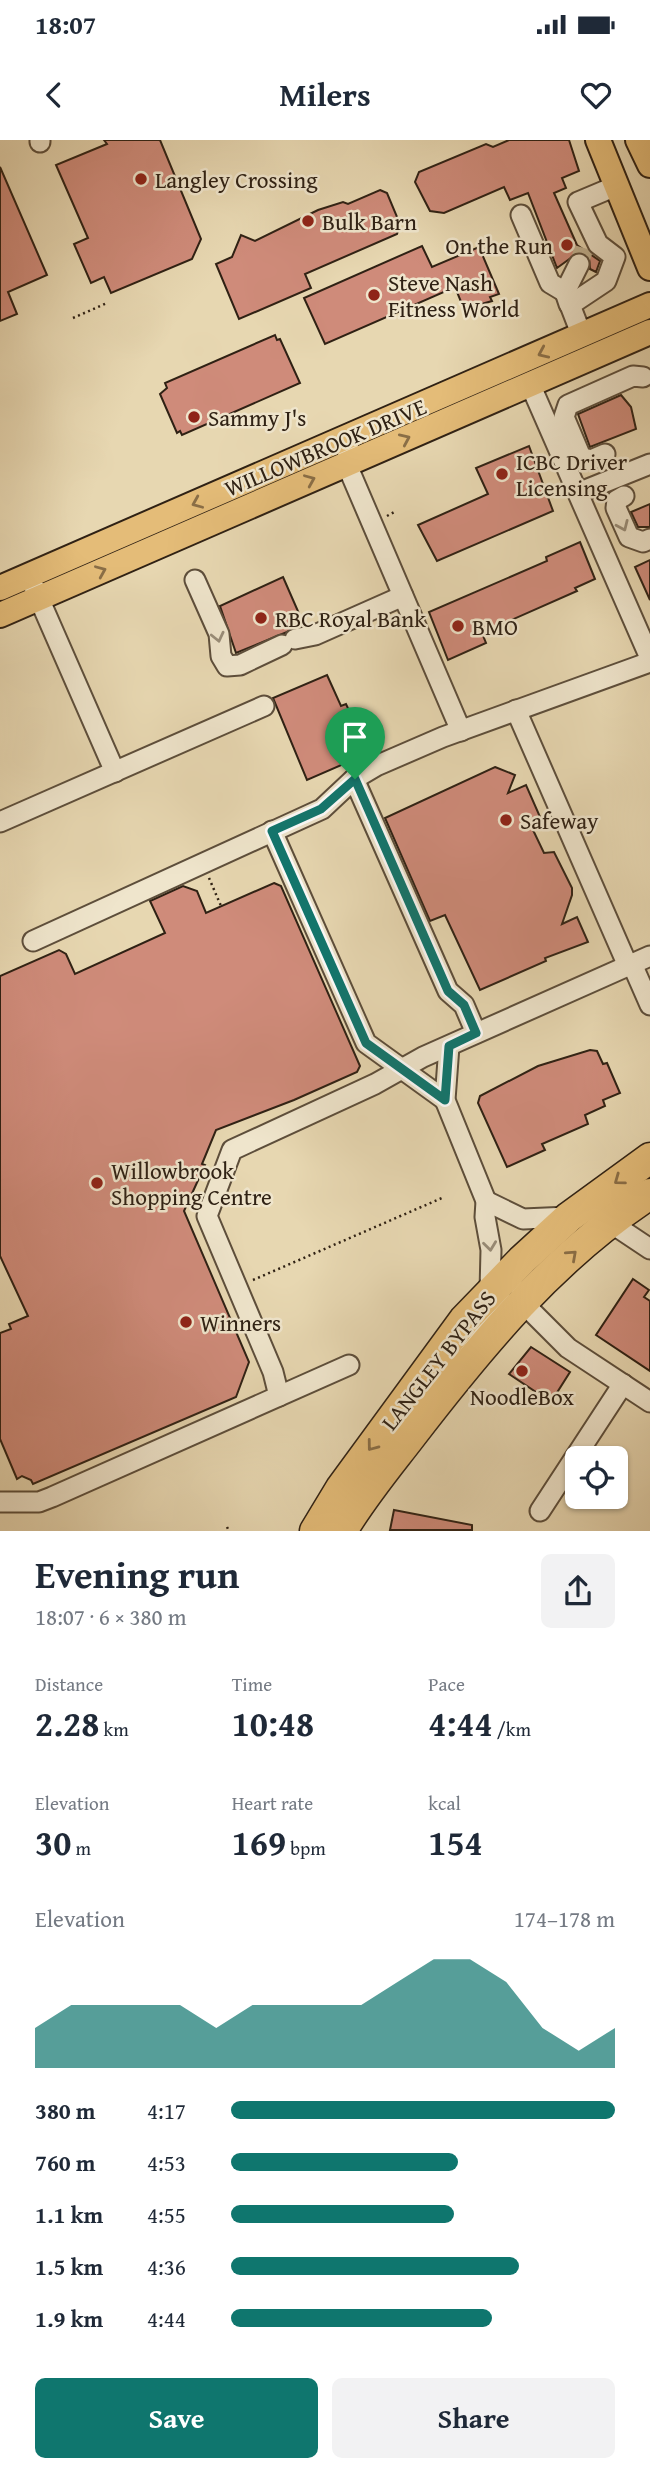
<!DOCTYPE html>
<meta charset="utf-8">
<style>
:root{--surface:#fff;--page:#f2f2f3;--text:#1f2937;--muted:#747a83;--accent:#0f766e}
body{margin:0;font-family:"Gentium Book Plus",serif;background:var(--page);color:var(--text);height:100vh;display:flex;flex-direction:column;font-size:26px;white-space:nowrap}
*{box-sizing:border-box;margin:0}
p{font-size:23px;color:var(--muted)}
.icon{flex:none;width:38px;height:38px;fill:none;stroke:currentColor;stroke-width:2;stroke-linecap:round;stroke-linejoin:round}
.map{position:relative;height:1391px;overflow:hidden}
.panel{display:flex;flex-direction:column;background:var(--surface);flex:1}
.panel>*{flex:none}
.fabs{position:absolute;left:565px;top:1306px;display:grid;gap:14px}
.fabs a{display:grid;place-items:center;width:63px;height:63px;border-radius:10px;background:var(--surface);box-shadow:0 2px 5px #0004;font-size:35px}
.pin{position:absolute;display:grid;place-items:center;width:60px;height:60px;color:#fff;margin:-72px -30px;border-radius:50% 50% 50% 0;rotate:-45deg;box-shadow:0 0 7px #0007}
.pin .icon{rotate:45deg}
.round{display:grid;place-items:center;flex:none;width:74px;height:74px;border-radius:10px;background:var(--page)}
.headline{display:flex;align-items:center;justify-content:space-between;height:119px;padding:0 35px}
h1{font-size:38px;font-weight:800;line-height:52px}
.metrics{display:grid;grid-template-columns:repeat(3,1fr);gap:10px;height:119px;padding:7px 35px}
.metrics div{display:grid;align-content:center}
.metrics b{font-size:35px;font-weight:800}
.metrics small{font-size:19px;font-weight:400}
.metrics p{font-size:19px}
.chart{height:196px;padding:14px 35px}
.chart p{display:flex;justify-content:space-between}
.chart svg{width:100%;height:126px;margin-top:7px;fill:var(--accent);opacity:.7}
.button{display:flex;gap:14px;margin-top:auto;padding:14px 35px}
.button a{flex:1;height:80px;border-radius:10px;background:var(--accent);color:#fff;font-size:28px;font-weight:800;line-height:80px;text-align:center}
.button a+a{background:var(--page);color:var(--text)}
ul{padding:0 35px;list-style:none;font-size:23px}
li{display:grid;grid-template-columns:112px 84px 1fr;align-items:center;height:52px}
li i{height:18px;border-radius:9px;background:var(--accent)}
.status{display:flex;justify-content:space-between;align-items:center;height:49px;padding:0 35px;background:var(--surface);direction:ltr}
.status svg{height:19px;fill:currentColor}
header{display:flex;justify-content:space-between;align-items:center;height:91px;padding:0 35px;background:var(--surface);font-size:32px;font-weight:800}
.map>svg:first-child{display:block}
.building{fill:#cf8b7a;stroke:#2f2114;stroke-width:2}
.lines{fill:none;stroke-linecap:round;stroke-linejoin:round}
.minor-tunnel{stroke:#c2b392;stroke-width:19;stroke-dasharray:19 10;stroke-linecap:butt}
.minor-casing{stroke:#5d4e3b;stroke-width:23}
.major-casing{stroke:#2f2114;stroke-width:28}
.highway-casing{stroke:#2f2114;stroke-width:33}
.path{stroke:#2f2114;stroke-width:2.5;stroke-dasharray:2 3.5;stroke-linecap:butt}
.minor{stroke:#efe5cc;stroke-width:19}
.major{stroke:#e4bc78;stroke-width:24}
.highway{stroke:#e4bc78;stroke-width:30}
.oneway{stroke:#8a6e46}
.oneway2{stroke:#998d79}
.route-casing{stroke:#fff;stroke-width:14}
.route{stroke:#0f766e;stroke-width:9}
.poi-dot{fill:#8f2418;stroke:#efe5cc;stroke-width:2.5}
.labels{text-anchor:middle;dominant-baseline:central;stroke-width:5;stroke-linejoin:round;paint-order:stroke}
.poi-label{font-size:23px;fill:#2f2114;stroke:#efe5cc;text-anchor:start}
.street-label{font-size:23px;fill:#2f2114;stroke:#efe5cc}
</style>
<div class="status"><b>18:07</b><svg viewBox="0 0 49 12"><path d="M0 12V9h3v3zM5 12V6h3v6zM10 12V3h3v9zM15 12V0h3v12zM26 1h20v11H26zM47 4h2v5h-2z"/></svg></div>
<header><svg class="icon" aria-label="back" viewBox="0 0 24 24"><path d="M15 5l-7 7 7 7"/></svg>Milers<svg class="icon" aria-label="heart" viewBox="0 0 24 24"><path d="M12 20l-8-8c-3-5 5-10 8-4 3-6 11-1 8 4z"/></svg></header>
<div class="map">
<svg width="650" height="1391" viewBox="0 0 650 1391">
<rect width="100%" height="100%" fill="#e7d7b1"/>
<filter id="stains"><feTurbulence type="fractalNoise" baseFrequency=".00286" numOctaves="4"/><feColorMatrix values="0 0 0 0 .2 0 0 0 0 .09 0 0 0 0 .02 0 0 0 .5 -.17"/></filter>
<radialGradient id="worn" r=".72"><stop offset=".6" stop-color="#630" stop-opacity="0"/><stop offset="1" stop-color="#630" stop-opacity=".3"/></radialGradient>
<g class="building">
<path d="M104 0H160L201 99 192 119 111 153 104 137 91 143 74 104 88 98 56 25 107 4Z"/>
<path d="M509 0H569L579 31 562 38 566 48 554 53 577 105 600 121 596 132 590 129 589 117 579 112 557 128 528 53 510 60 504 47 444 73 430 71 415 42 419 32 486 4 493 7Z"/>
<path d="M0 27 47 135 8 152 17 174 0 181Z"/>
<path d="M380 50 387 53 400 84 397 94 305 134 311 148 239 179 216 124 232 117 241 95 255 101 318 70 343 62 348 64Z"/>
<path d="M422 106 432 127 479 107 499 154 490 157 492 161 464 169 455 147 325 204 304 158Z"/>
<path d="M275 195 277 200 280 199 300 243 182 295 180 291 177 293 160 254 167 248 165 243Z"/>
<path d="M621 255 631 267 636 289 590 307 578 274Z"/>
<path d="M529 306 553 371 437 421 418 385 488 354 476 328Z"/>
<path d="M650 364V387H638L631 372Z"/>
<path d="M580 402 595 439 575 448 577 451 482 493 486 503 448 520 429 472 547 421 546 417Z"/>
<path d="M650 420V460L635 427Z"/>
<path d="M283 437 304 485 236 513 220 466Z"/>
<path d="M327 535 341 566 346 564 354 581 348 584 362 616 307 640 273 558Z"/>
<path d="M495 627 515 635 508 653 526 645 544 686 533 690 544 713 554 712 572 748V755L562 784 577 777 588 802 545 818 546 821 480 850 445 775 430 781 385 678Z"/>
<path d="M274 743 281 746 360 926 357 932 294 960 216 990 202 1024 205 1025 184 1071 249 1222 236 1257 33 1344 31 1340 22 1336 17 1339 0 1299V1193L11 1189 9 1184 28 1176 0 1116V836L59 810 66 814 75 834 165 793 150 761 183 746 197 751 206 773Z"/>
<path d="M590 910 597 911 603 924 607 923 620 953 603 960 605 966 585 975 588 984 542 1004 545 1010 507 1027 478 963 480 956 538 926Z"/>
<path d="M633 1139 649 1150 644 1157 650 1161V1231L596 1195Z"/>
<path d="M531 1207 570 1232 551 1262 509 1234Z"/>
<path d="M394 1370 472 1385V1390H390Z"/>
</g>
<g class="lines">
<path class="minor-tunnel" d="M579 124 584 108"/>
<g class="minor-casing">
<g id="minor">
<path d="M40 0V2"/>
<path d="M521 75 550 143 565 152"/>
<path d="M569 164 565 152 579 124"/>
<path d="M582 196 570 165 606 141 615 117 598 104 578 62 616 46"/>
<path d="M530 244 650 518"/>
<path d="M349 297 347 325 461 591"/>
<path d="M605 314 591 320 581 317 564 277 568 265 633 236 643 237"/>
<path d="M578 353 650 324"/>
<path d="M624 356 617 360 616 368 629 397 643 402 650 399"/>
<path d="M195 440 219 494 221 516 227 526 240 525 282 505"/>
<path d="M34 447 115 632"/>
<path d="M295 499 315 495 403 456"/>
<path d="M516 570 628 826"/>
<path d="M354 639 448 851 464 865 476 893"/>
<path d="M0 682 264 566"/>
<path d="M272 691 366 903 445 960"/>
<path d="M33 801 322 669 354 639 376 626 443 597 650 522"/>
<path d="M632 824 650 865"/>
<path d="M449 906 445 960 486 1061 485 1077 491 1110 490 1151"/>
<path d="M486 1061 523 1079 569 1077"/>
<path d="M611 1083 650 1109"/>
<path d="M521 1151 522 1162 568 1208 650 1262"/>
<path d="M452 1219 488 1176 514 1163"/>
<path d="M279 1256 273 1232 207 1076 232 1010 375 944 423 917 650 816"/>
<path d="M0 1362H39L52 1357 349 1225"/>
<path d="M540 1371 623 1244"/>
</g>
</g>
<g class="major-casing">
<g id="major">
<path d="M598 0 650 128"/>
<path d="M638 0 650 25"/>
<path d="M0 448 650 165"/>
<path d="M0 475 650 192"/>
</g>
</g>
<g class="highway-casing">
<g id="highway">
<path d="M315 1391 341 1348 464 1180 522 1120 569 1077 650 1018"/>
<path d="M342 1391C362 1357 388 1326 411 1296 481 1205 553 1117 650 1054"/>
</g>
</g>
<g class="path">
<path d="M73 178 107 163"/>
<path d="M387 376 396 371"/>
<path d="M209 738 221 766"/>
<path d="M253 1140 442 1058"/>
<path d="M227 1387 229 1391"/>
</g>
<use href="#minor" class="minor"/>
<use href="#major" class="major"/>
<use href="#highway" class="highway"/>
</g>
<defs><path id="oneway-chevron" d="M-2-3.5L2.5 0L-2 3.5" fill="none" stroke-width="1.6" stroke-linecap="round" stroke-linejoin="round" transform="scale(1.75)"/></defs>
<g class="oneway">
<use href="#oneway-chevron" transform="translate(543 213) rotate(156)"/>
<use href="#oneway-chevron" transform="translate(405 299) rotate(-24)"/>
<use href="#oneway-chevron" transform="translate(310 340) rotate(-23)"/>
<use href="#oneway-chevron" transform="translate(197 363) rotate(157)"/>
<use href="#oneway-chevron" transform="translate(101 431) rotate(-23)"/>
<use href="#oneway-chevron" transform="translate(619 1040) rotate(144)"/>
<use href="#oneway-chevron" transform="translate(572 1115) rotate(-42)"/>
<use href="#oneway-chevron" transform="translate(372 1306) rotate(127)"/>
</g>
<g class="oneway2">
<use href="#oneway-chevron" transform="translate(623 386) rotate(66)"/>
<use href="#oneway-chevron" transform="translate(218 497) rotate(77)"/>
<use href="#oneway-chevron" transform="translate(490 1106) rotate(83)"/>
</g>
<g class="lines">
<g class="route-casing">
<path id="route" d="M355 639 448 851 464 865 476 893 449 906 445 960 366 903 272 691 321 669Z"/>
</g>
<use href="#route" class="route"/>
</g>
<g class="poi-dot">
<circle cx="141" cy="39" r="7"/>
<circle cx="308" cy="81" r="7"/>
<circle cx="567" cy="105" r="7"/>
<circle cx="374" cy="155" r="7"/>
<circle cx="194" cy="277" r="7"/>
<circle cx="502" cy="334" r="7"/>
<circle cx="261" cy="478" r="7"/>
<circle cx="458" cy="486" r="7"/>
<circle cx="506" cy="680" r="7"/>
<circle cx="97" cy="1043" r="7"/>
<circle cx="186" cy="1182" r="7"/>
<circle cx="522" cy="1231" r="7"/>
</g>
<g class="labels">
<g class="poi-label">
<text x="155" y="39">Langley Crossing</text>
<text x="322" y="81">Bulk Barn</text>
<text x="553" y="105" text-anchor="end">On the Run</text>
<text x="388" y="142">Steve Nash<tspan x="388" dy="26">Fitness World</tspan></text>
<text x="208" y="277">Sammy J's</text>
<text x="516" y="321">ICBC Driver<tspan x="516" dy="26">Licensing</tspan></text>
<text x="275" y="478">RBC Royal Bank</text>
<text x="472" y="486">BMO</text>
<text x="520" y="680">Safeway</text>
<text x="111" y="1030">Willowbrook<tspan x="111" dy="26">Shopping Centre</tspan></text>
<text x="200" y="1182">Winners</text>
<text x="522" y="1256" text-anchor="middle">NoodleBox</text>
</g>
<g class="street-label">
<text transform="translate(325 307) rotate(-23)">WILLOWBROOK DRIVE</text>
<text transform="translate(438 1220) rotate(-52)">LANGLEY BYPASS</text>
</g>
</g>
<rect width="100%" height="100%" filter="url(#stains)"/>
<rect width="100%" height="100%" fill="url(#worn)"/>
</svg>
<div class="fabs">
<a><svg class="icon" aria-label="locate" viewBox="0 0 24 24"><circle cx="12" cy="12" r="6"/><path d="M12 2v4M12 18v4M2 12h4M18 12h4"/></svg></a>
</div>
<div class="pin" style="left:355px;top:639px;background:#1e9e55"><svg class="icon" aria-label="arrive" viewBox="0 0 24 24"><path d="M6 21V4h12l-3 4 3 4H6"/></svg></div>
</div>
<section class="panel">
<div class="headline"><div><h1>Evening run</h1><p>18:07 · 6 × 380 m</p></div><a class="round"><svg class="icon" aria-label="share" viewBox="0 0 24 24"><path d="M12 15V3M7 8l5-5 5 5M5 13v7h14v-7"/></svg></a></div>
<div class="metrics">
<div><p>Distance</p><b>2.28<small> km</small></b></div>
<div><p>Time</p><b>10:48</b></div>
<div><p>Pace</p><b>4:44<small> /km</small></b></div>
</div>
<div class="metrics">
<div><p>Elevation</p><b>30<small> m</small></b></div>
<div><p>Heart rate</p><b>169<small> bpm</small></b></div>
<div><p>kcal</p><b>154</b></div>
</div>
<div class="chart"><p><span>Elevation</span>174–178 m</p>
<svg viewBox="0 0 160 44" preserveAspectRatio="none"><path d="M0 44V30L10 22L20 22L30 22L40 22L50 30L60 22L70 22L80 22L90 22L100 14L110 6L120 6L130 14L140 30L150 38L160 30V44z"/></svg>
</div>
<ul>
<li><b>380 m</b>4:17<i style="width:100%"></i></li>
<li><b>760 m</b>4:53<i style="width:59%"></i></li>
<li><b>1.1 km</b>4:55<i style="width:58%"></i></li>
<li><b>1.5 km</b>4:36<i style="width:75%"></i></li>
<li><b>1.9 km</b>4:44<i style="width:68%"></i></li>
</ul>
<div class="button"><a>Save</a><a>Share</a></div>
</section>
